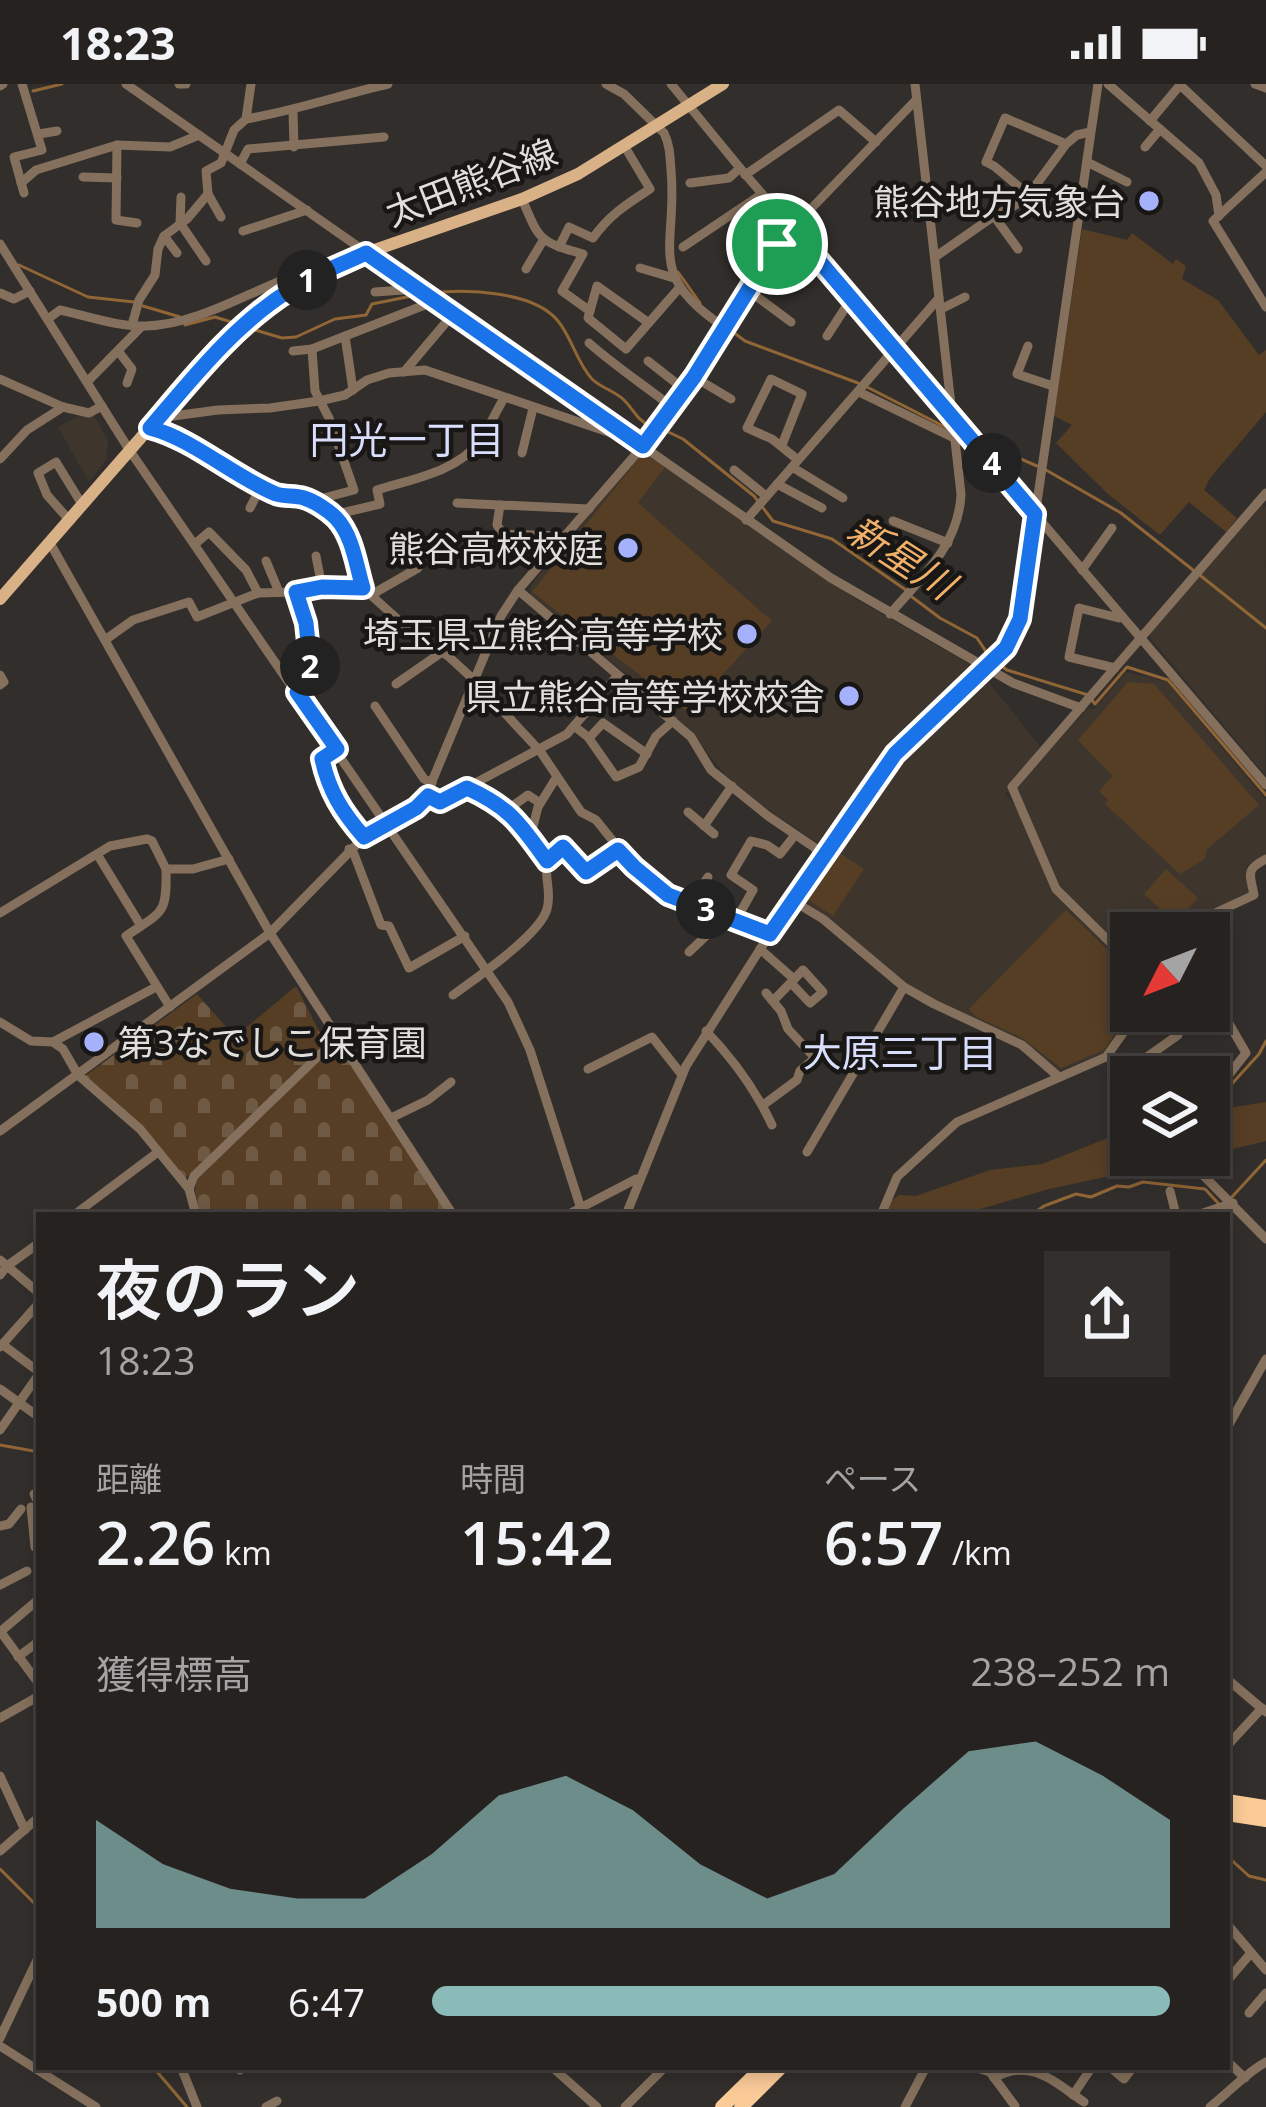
<!DOCTYPE html>
<html lang="ja">
<meta charset="utf-8">
<style>
:root{--surface:#262220;--page:#322f2d;--text:#f1f3f6;--muted:#a4a4a5;--line:#423f3e;--accent:#8bbbb9}
body{margin:0;font-family:"Open Sans","Noto Sans JP",sans-serif;background:var(--page);color:var(--text);height:100vh;display:flex;flex-direction:column;font-size:45px;white-space:nowrap}
*{box-sizing:border-box;margin:0}
p{font-size:39px;color:var(--muted)}
.icon{flex:none;width:66px;height:66px;fill:none;stroke:currentColor;stroke-width:2;stroke-linecap:round;stroke-linejoin:round}
.map{position:relative;flex:1;overflow:hidden}
.details{position:absolute;left:36px;top:1128px;width:1194px;height:858px;display:flex;flex-direction:column;background:var(--surface);border-radius:0px;box-shadow:0 6px 18px #0003,0 0 0 3px var(--line)}
.details>*{flex:none}
.needle{width:78px;rotate:228deg}
.buttons{position:absolute;left:1110px;top:828px;display:grid;gap:24px}
.buttons a{display:grid;place-items:center;width:120px;height:120px;border-radius:0px;background:var(--surface);box-shadow:0 6px 18px #0003,0 0 0 3px var(--line);font-size:60px}
.pin{position:absolute;display:grid;place-items:center;width:102px;height:102px;color:#fff;margin:-51px;border:6px solid #fff;border-radius:50%;box-shadow:0 3px 12px #0007}
.km{position:absolute;width:60px;height:60px;margin:-30px;border-radius:50%;background:#222;color:#fff;font-size:33px;line-height:60px;text-align:center}
.round{display:grid;place-items:center;flex:none;width:126px;height:126px;border-radius:0px;background:var(--page)}
.head{display:flex;align-items:center;justify-content:space-between;height:204px;padding:0 60px}
h1{font-size:66px;font-weight:600;line-height:90px}
.stats{display:grid;grid-template-columns:repeat(3,1fr);gap:18px;height:204px;padding:12px 60px}
.stats div{display:grid;align-content:center}
.stats b{font-size:60px;font-weight:600}
.stats small{font-size:33px;font-weight:400}
.stats p{font-size:33px}
.chart{height:336px;padding:24px 60px}
.chart p{display:flex;justify-content:space-between}
.chart svg{width:100%;height:216px;margin-top:12px;fill:var(--accent);opacity:.7}
ul{padding:0 60px;list-style:none;font-size:39px}
li{display:grid;grid-template-columns:192px 144px 1fr;align-items:center;height:90px}
li i{height:30px;border-radius:15px;background:var(--accent)}
.status{display:flex;justify-content:space-between;align-items:center;height:84px;padding:0 60px;background:var(--surface);direction:ltr}
.status svg{height:33px;fill:currentColor}
.map>svg:first-child{display:block}
.built{fill:#3e362d}
.cemetery{fill:url(#cemetery-stones)}
.green{fill:#563e24}
.lines{fill:none;stroke-linecap:round;stroke-linejoin:round}
.stream{stroke:#916636;stroke-width:3}
.minor{stroke:#84705c;stroke-width:9}
.major{stroke:#d9b187;stroke-width:12}
.highway{stroke:#faca97;stroke-width:14}
.route-casing{stroke:#fff;stroke-width:24}
.route{stroke:#1a73e8;stroke-width:15}
.poi-dot{fill:#a6b1fc;stroke:#191715;stroke-width:4.5}
.labels{text-anchor:middle;dominant-baseline:central;stroke-width:9;stroke-linejoin:round;paint-order:stroke}
.street-label{font-size:36px;fill:#e1dfdc;stroke:#191715}
.poi-label{font-size:36px;fill:#e1dfdc;stroke:#191715;text-anchor:end}
.neighbourhood-label{font-size:39px;fill:#d8defb;stroke:#191715}
.water-label{font-size:39px;font-style:italic;fill:#f0b069;stroke:#191715}
</style>
<div class="status"><b>18:23</b><svg viewBox="0 0 49 12"><path d="M0 12V9h3v3zM5 12V6h3v6zM10 12V3h3v9zM15 12V0h3v12zM26 1h20v11H26zM47 4h2v5h-2z"/></svg></div>
<div class="map">
<svg width="1266" height="2023" viewBox="0 0 1266 2023">
<defs>
<pattern id="cemetery-stones" width="16" height="16" patternUnits="userSpaceOnUse" patternTransform="scale(3)"><rect width="16" height="16" fill="#563e24"/><path d="M2 7V4a2 2 0 0 1 4 0v3zM10 15v-3a2 2 0 0 1 4 0v3z" fill="#6e5943"/></pattern>
</defs>
<rect width="100%" height="100%" fill="#322e2b"/>
<g class="built">
<path d="M82 330 94 332 108 357 106 376 89 398 58 343Z"/>
<path d="M647 369 856 515 978 585 893 666 824 763 766 724 725 691 700 659 661 618 529 512 531 501 639 371Z"/>
<path d="M1261 420 1266 423 1265 691 1150 554 1151 549Z"/>
<path d="M1127 588 1167 598 1266 716V770L1246 782 1251 808 1164 849H1131V869L1127 872 1060 803 1016 704 1088 624 1094 625Z"/>
<path d="M984 592 1042 665 1005 710 1020 728 1053 808 1131 887V927H1134L1103 970 1059 987 1022 957 935 917 895 891 833 838 801 818 800 813 874 704 900 671Z"/>
</g>
<g class="cemetery">
<path d="M296 902 325 959 185 1095 85 992 197 910 235 953Z"/>
<path d="M337 957 448 1131H200L195 1107 197 1094Z"/>
</g>
<g class="green">
<path d="M1082 145 1127 156 1132 149 1173 180 1176 175 1186 182 1182 195 1218 216 1259 271 1266 266V328L1210 394 1204 406 1237 434 1226 448 1189 418 1160 451 1108 410 1056 359 1072 341 1054 332Z"/>
<path d="M643 369 665 383 638 419 772 537 688 628 532 508Z"/>
<path d="M1128 598 1154 600 1259 721 1206 766 1205 775 1180 790 1105 720 1108 716 1099 707 1113 692 1078 656Z"/>
<path d="M835 766 864 785 833 832 804 813Z"/>
<path d="M1166 785 1198 814 1175 839 1144 810Z"/>
<path d="M1066 826 1131 888V925L1104 966 1061 984 1022 954 977 933 969 925Z"/>
<path d="M1266 1018V1057L1209 1071V1027Z"/>
<path d="M1131 1045V1071H1208L1049 1105 960 1131H873L899 1111 916 1112 990 1086 1042 1080Z"/>
</g>
<g class="lines">
<g class="stream">
<path d="M33 7 62 0"/>
<path d="M19 181 88 213 134 218"/>
<path d="M678 188 700 219"/>
<path d="M431 209C467 205 534 207 558 237 572 254 577 279 592 295 601 304 615 307 624 316 635 327 636 335 650 342"/>
<path d="M143 222 180 233"/>
<path d="M185 241 215 233 238 240"/>
<path d="M252 245 282 254 296 253 335 235 366 231 372 220 422 210"/>
<path d="M729 245 745 257 858 299"/>
<path d="M867 303 949 345"/>
<path d="M664 346 683 355 754 412 773 437 832 455 906 506"/>
<path d="M975 355 1037 382"/>
<path d="M1046 386 1121 429 1193 486"/>
<path d="M1201 492 1266 544"/>
<path d="M912 513 940 534 977 554 989 572"/>
<path d="M996 578 1007 586 1088 611 1095 620 1127 583 1168 596 1266 711"/>
<path d="M1209 1025 1259 970 1266 957"/>
<path d="M1231 1114 1266 1076"/>
<path d="M1031 1131 1044 1122 1076 1110 1091 1113 1117 1102 1129 1103 1143 1098 1205 1105 1218 1119"/>
<path d="M0 1361 39 1368"/>
<path d="M1227 1772 1249 1792 1266 1796"/>
<path d="M0 1785 39 1824"/>
<path d="M153 1983 187 2023"/>
</g>
<g class="minor">
<path d="M22 0 42 66 14 73 24 109"/>
<path d="M126 0 831 494 1013 599 1081 624"/>
<path d="M179 0H186"/>
<path d="M606 0 624 10 664 49C670 61 670 73 671 86 678 163 644 190 724 243"/>
<path d="M671 0 740 84 1266 701"/>
<path d="M1108 0 1199 79 1216 111 1219 132"/>
<path d="M1255 0 1266 4"/>
<path d="M0 2 3 0"/>
<path d="M293 27 294 63"/>
<path d="M246 35C294 27 340 11 388 0"/>
<path d="M1150 37 1180 1 1266 82"/>
<path d="M39 50 57 47"/>
<path d="M1145 63 1160 45"/>
<path d="M1087 78 1127 98"/>
<path d="M240 80 248 65 384 53"/>
<path d="M1266 88 1213 137 1266 223"/>
<path d="M745 91 839 26 876 58"/>
<path d="M83 93 117 94"/>
<path d="M21 99 36 86 117 61"/>
<path d="M690 99 729 94 740 84"/>
<path d="M208 110 221 133"/>
<path d="M1029 111 994 82 986 78 1005 34 1066 60"/>
<path d="M181 113 180 139 206 177"/>
<path d="M522 115C540 157 538 157 583 170L562 207 590 227"/>
<path d="M994 132 1018 165"/>
<path d="M137 139 116 136 117 61 170 63 199 51"/>
<path d="M243 147 307 126"/>
<path d="M164 152 177 169"/>
<path d="M0 160 130 367 508 918 530 966 583 1131"/>
<path d="M559 163 569 143 593 154C609 131 627 120 650 105L625 63"/>
<path d="M683 163 762 110"/>
<path d="M935 173 994 132 1025 116 1066 60 1077 51 1090 48"/>
<path d="M640 184 674 194"/>
<path d="M526 185 544 155"/>
<path d="M748 206 791 238"/>
<path d="M375 208 418 205"/>
<path d="M0 209 14 215 30 207"/>
<path d="M941 225 965 213"/>
<path d="M48 235 60 226C87 232 118 243 146 242 193 241 240 213 283 196L294 203"/>
<path d="M649 239 597 202 588 234 626 265 680 203"/>
<path d="M132 241 139 216 155 191 158 165 164 152 187 135 208 110 206 87 221 79 234 46 246 35 251 0"/>
<path d="M345 252 353 306"/>
<path d="M827 252 851 215"/>
<path d="M589 259C615 282 644 301 672 323"/>
<path d="M1028 262 1017 290 1053 302"/>
<path d="M312 265 315 307 329 334 354 406 312 417"/>
<path d="M118 267 132 285 127 299"/>
<path d="M293 267 312 265 435 217"/>
<path d="M648 277 685 306"/>
<path d="M404 288 453 230"/>
<path d="M694 293 731 315"/>
<path d="M0 295 63 323 89 329 102 322"/>
<path d="M87 298 141 243"/>
<path d="M859 308 954 354"/>
<path d="M158 334 218 326 270 324 319 317 345 311 367 296 389 289 425 286 620 352"/>
<path d="M150 344 196 365 211 376 280 412 307 415 333 431 349 454 363 504"/>
<path d="M782 361 802 310 771 295 747 344 772 355 798 376"/>
<path d="M522 369 533 324"/>
<path d="M0 375 27 346 63 323"/>
<path d="M792 383 843 414"/>
<path d="M734 386 766 412"/>
<path d="M777 400 822 424"/>
<path d="M457 419 589 425"/>
<path d="M500 421 497 441 503 450 566 452"/>
<path d="M250 424 261 402"/>
<path d="M333 431 380 420 377 406C412 395 457 388 480 357 489 343 496 328 504 314"/>
<path d="M746 436 939 214"/>
<path d="M70 437 47 411 38 389 56 378 83 422"/>
<path d="M893 437 948 459"/>
<path d="M50 459 270 849 453 1131"/>
<path d="M195 460 209 448 246 486 258 509"/>
<path d="M316 472 322 503"/>
<path d="M266 477 279 508"/>
<path d="M1082 486 1112 444"/>
<path d="M518 506 691 653 711 686 768 732 824 770"/>
<path d="M296 508 306 539 312 596 297 608"/>
<path d="M371 511 418 484"/>
<path d="M890 530C921 494 959 461 961 410L915 0"/>
<path d="M105 556 133 536 189 518 197 533 258 509 296 508 322 503 363 504 414 550 448 572 473 595 540 667 581 728 596 736 634 783 668 811 770 850"/>
<path d="M1115 584 1069 573 1079 524 1119 534 1122 532"/>
<path d="M0 591 4 598 0 601"/>
<path d="M396 600 442 568"/>
<path d="M375 622 424 695 432 699"/>
<path d="M574 642 588 653 616 693 639 683 656 652 673 637"/>
<path d="M589 654 603 639 647 670"/>
<path d="M337 665 322 675C329 707 342 728 364 753"/>
<path d="M467 704 507 726 531 752"/>
<path d="M428 712 440 718 567 650 618 591"/>
<path d="M507 726 528 711 540 719"/>
<path d="M688 728 714 750"/>
<path d="M704 742 732 702"/>
<path d="M349 765 354 770 381 841 389 842 409 884 465 852"/>
<path d="M97 770 141 842"/>
<path d="M547 777 563 763 587 788 618 766"/>
<path d="M166 785C167 831 163 827 126 852L170 923"/>
<path d="M793 817 823 835 904 903 934 920 1022 961 1059 993"/>
<path d="M691 819 708 793"/>
<path d="M0 829 110 762 147 755 152 757 166 785H193L229 775"/>
<path d="M736 836 753 806 731 791 751 757 767 761 780 770 795 751"/>
<path d="M1172 849 1254 811C1250 789 1245 786 1266 775"/>
<path d="M760 865 794 895"/>
<path d="M689 868 727 832"/>
<path d="M1131 879 1056 805 1012 703 1266 409"/>
<path d="M1209 905 1246 969 1209 1016"/>
<path d="M453 911C476 894 540 851 547 825 552 808 544 794 547 777L530 754 538 723 556 694"/>
<path d="M773 917 803 886 823 908 810 919 791 899"/>
<path d="M1162 927 1179 945 1193 927"/>
<path d="M0 938 31 957 53 958 63 965 78 991 140 1045 189 1105"/>
<path d="M706 947C733 975 755 1005 772 1041"/>
<path d="M53 958 156 903"/>
<path d="M1140 978 1178 951 1179 945"/>
<path d="M588 985 652 953 682 991"/>
<path d="M763 1021 797 996 800 987 815 974 788 945 781 927 766 909"/>
<path d="M391 1034 428 1016 451 998"/>
<path d="M0 1047 270 849 364 753 423 719 501 532 518 506 643 362 694 293 777 160 915 17"/>
<path d="M807 1068 904 903"/>
<path d="M1193 1071 1196 1084 1266 1155"/>
<path d="M1144 1088 1194 1077"/>
<path d="M1170 1107 1176 1131"/>
<path d="M74 1131 158 1068"/>
<path d="M196 1131 189 1105 194 1092 337 954"/>
<path d="M567 1131 636 1095H640"/>
<path d="M626 1131 686 982 766 856 895 670 1006 564 1020 535 1098 0"/>
<path d="M881 1131 897 1093 957 1038 1106 973 1139 927"/>
<path d="M1197 1131 1233 1119"/>
<path d="M0 1176 39 1209"/>
<path d="M0 1191 7 1182 39 1159"/>
<path d="M2 1260 39 1288"/>
<path d="M0 1263 39 1219"/>
<path d="M0 1305 39 1333"/>
<path d="M1227 1344 1266 1275"/>
<path d="M0 1346 39 1290"/>
<path d="M34 1410 39 1420"/>
<path d="M31 1423 35 1463 39 1464"/>
<path d="M0 1442 9 1440 21 1425"/>
<path d="M0 1501 27 1487"/>
<path d="M0 1547 39 1600"/>
<path d="M0 1548 39 1515"/>
<path d="M18 1573 39 1557"/>
<path d="M1227 1595 1266 1628"/>
<path d="M0 1634 39 1612"/>
<path d="M1227 1662 1262 1624"/>
<path d="M0 1692 25 1746"/>
<path d="M0 1767 39 1733"/>
<path d="M1227 1840 1266 1886"/>
<path d="M1227 1897 1251 1869"/>
<path d="M1249 1929 1266 1909"/>
<path d="M0 1954 39 1872"/>
<path d="M0 1962 96 2023"/>
<path d="M1227 1977 1245 1994"/>
<path d="M181 1983 197 2023"/>
<path d="M237 1983 240 1986 243 1983"/>
<path d="M552 1983 597 2023"/>
<path d="M974 1983 990 1988 1015 2022"/>
<path d="M1110 1983 1124 1995 1133 1983"/>
<path d="M994 1994C1031 1973 1054 1998 1084 2018"/>
<path d="M1073 2011 1092 1983"/>
<path d="M266 2023 277 2017"/>
<path d="M625 2023 665 1983"/>
<path d="M905 2023 926 1983"/>
<path d="M1210 2023C1228 2009 1247 1988 1266 1978"/>
</g>
<path class="major" d="M0 515 206 279 268 220 294 203 366 169 522 115 578 90 723 0"/>
<g class="highway">
<path d="M1227 1717 1266 1723"/>
<path d="M1227 1730 1266 1736"/>
<path d="M722 2023 763 1983"/>
<path d="M741 2023 781 1983"/>
</g>
</g>
<g class="lines">
<g class="route-casing">
<path id="route" d="M792 145 1035 430 1020 535 1006 564 895 670 770 850 668 811 634 783 618 766 586 788 563 763 547 777C520 740 511 724 467 704L440 718 428 712 416 724 364 753C342 728 329 707 322 675L337 665 297 608 312 596 306 539 296 508 322 503 363 504C356 481 353 452 336 434 328 426 314 417 304 414 294 411 285 413 276 410 234 393 193 355 150 344 192 295 234 241 290 206 313 191 341 181 366 169L643 362 694 293 777 160Z"/>
</g>
<use href="#route" class="route"/>
</g>
<g class="poi-dot">
<circle cx="1149" cy="117" r="12"/>
<circle cx="628" cy="464" r="12"/>
<circle cx="747" cy="550" r="12"/>
<circle cx="849" cy="612" r="12"/>
<circle cx="94" cy="958" r="12"/>
</g>
<g class="labels">
<g class="street-label">
<text transform="translate(471 98) rotate(-21)">太田熊谷線</text>
</g>
<g class="poi-label">
<text x="1125" y="117">熊谷地方気象台</text>
<text x="604" y="464">熊谷高校校庭</text>
<text x="723" y="550">埼玉県立熊谷高等学校</text>
<text x="825" y="612">県立熊谷高等学校校舎</text>
<text x="118" y="958" text-anchor="start">第3なでしこ保育園</text>
</g>
<g class="neighbourhood-label">
<text x="407" y="354">円光一丁目</text>
<text x="900" y="967">大原三丁目</text>
</g>
<g class="water-label">
<text transform="translate(902 472) rotate(33)">新星川</text>
</g>
</g>
</svg>
<div class="buttons">
<a><svg class="needle" viewBox="-14 -14 28 28"><path d="M0-13l5 13h-10z" fill="#e53935"/><path d="M0 13l5-13h-10z" fill="#a4a4a5"/></svg></a>
<a><svg class="icon" aria-label="layers" viewBox="0 0 24 24"><path d="M12 4l9 5-9 5-9-5zM3 14l9 5 9-5"/></svg></a>
</div>
<div class="pin" style="left:777px;top:160px;background:#1e9e55"><svg class="icon" aria-label="arrive" viewBox="0 0 24 24"><path d="M6 21V4h12l-3 4 3 4H6"/></svg></div>
<b class="km" style="left:307px;top:196px">1</b>
<b class="km" style="left:310px;top:582px">2</b>
<b class="km" style="left:706px;top:825px">3</b>
<b class="km" style="left:992px;top:379px">4</b>
<section class="details">
<div class="head"><div><h1>夜のラン</h1><p>18:23</p></div><a class="round"><svg class="icon" aria-label="share" viewBox="0 0 24 24"><path d="M12 15V3M7 8l5-5 5 5M5 13v7h14v-7"/></svg></a></div>
<div class="stats">
<div><p>距離</p><b>2.26<small> km</small></b></div>
<div><p>時間</p><b>15:42</b></div>
<div><p>ペース</p><b>6:57<small> /km</small></b></div>
</div>
<div class="chart"><p><span>獲得標高</span>238–252 m</p>
<svg viewBox="0 0 160 44" preserveAspectRatio="none"><path d="M0 44V22L10 31L20 36L30 38L40 38L50 29L60 17L70 13L80 20L90 31L100 38L110 33L120 20L130 8L140 6L150 13L160 22V44z"/></svg>
</div>
<ul>
<li><b>500 m</b>6:47<i style="width:100%"></i></li>
</ul>
</section>
</div>
